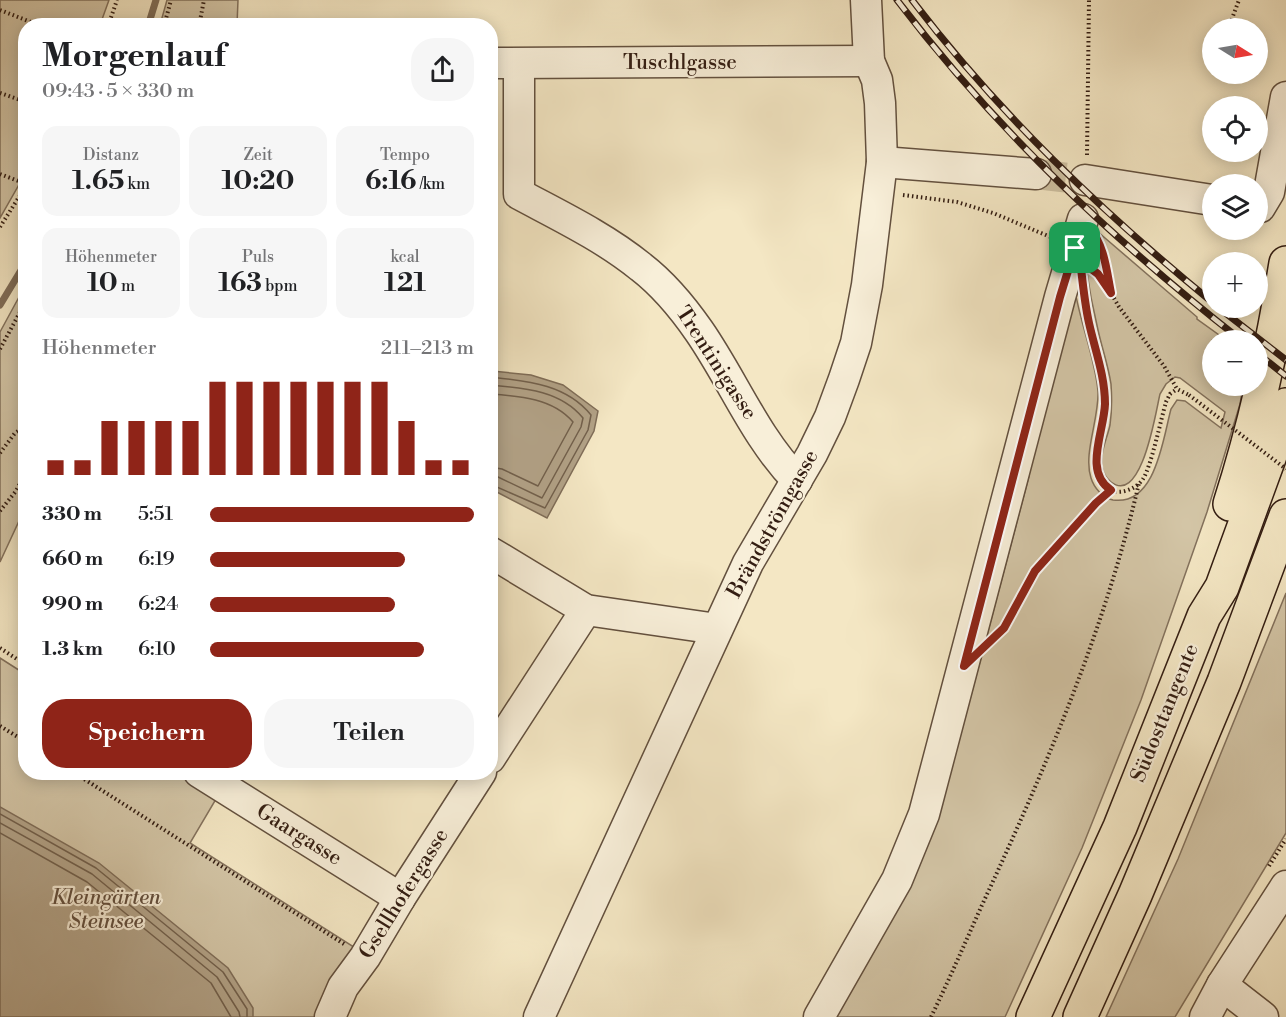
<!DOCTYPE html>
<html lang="de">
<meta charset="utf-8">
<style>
:root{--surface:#fff;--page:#f6f6f6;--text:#202124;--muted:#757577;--accent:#8f2418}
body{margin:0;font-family:"Libre Bodoni",serif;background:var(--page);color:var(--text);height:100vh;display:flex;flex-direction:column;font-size:22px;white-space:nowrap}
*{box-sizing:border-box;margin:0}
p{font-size:20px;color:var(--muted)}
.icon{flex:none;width:33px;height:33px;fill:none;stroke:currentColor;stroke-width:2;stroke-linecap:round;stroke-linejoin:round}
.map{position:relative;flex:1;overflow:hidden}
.panel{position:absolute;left:18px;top:18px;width:480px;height:762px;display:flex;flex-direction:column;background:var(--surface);border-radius:24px;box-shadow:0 3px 15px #0003}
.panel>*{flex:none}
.needle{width:39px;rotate:101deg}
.tools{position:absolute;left:1202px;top:18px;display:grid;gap:12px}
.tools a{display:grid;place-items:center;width:66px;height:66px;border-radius:50%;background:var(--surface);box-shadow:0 3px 15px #0003;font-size:30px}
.pin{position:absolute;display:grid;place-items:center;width:51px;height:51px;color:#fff;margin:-26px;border-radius:12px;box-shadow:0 3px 9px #0006}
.round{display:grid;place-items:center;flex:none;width:63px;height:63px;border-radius:24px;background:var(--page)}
.headline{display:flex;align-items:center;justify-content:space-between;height:102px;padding:0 24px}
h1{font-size:33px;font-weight:800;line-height:45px}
.figures{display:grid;grid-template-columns:repeat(3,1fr);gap:9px;height:102px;padding:6px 24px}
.figures div{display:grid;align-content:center;border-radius:15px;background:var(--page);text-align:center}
.figures b{font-size:26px;font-weight:800}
.figures small{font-size:16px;font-weight:400}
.figures p{font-size:16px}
.chart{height:168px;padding:12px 24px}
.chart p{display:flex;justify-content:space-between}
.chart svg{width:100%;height:108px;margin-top:6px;stroke:var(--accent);stroke-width:6}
.cta{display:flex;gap:12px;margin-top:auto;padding:12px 24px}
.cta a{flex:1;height:69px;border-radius:24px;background:var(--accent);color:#fff;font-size:24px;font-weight:800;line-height:69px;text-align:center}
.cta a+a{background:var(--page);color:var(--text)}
ul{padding:0 24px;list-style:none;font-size:20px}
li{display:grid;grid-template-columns:96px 72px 1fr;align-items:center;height:45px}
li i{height:15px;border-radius:8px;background:var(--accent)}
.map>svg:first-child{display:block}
.green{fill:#d3c5a6;stroke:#83715c;stroke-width:1.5}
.water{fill:#b2a287;stroke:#7f6d58;stroke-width:1.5}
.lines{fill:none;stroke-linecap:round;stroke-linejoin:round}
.shore{stroke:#72604c;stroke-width:1.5}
.stream{stroke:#7f6d58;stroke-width:7}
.minor-tunnel{stroke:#cdbfa0;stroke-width:30;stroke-dasharray:30 15;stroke-linecap:butt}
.minor-casing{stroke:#63503e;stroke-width:33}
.highway-casing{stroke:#331d12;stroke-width:36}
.path{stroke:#331d12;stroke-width:4;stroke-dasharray:1.5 3;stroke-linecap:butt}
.minor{stroke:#f8efd9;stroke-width:30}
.highway{stroke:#f4e7c4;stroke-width:33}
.rail-casing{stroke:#331d12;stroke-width:7}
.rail{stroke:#f8efd9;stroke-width:4.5;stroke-dasharray:14;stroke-linecap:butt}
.path-bridge{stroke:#331d12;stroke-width:4;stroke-dasharray:1.5 3;stroke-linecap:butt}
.route-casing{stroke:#fff;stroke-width:12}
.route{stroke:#8f2418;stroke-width:8}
.labels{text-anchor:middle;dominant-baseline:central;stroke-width:4.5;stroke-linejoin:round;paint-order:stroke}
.street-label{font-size:21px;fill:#331d12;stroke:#f8efd9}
.park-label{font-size:21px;font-style:italic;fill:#634f3e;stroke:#f8efd9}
</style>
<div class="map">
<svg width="1286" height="1017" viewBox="0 0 1286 1017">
<rect width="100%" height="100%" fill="#f4e7c4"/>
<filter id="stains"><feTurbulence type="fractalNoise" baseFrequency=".00333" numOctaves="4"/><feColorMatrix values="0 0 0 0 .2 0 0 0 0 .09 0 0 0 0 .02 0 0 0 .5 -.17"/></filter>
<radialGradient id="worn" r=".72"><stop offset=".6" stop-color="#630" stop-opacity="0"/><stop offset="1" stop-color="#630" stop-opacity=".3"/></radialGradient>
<g class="green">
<path d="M0 0H109L100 25 26 26 25 174 0 218Z"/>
<path d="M167 0H238L237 25H160Z"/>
<path d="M1098 232 1197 317V319L1226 340H1212V386H1243L1240 404 1207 512 1141 700 1082 848 1005 1017H836L893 916 931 833 952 767 1029 476 1025 473 1075 290C1080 323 1096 361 1098 392 1099 419 1083 454 1091 478 1094 488 1103 498 1113 500 1156 506 1163 438 1171 409L1177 400 1185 401 1221 428 1225 412 1180 378 1175 377 1166 384 1160 394C1156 410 1142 506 1111 482 1106 478 1103 472 1102 466 1100 452 1107 439 1110 425 1112 411 1112 398 1111 384 1108 365 1102 348 1098 330 1093 309 1089 288 1086 267 1096 274 1105 281 1108 293 1117 276 1105 251 1097 234Z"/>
<path d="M25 286V508L0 562V332Z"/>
<path d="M1286 593V833L1175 1017H1106L1178 859Z"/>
<path d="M0 658 25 674 26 772 184 773 219 794 190 843 357 949 319 1017H0Z"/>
</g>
<g class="water">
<path d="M492 371 531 375 563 385 598 411 594 431 547 518 491 489Z"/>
<path d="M0 807 99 863 228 968 253 1008V1017H0Z"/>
</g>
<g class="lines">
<g class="shore">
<path d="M490 377C527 381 566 384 591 415L588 430 545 508 490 484"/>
<path d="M490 385C523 388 560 390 583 418L581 427 542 498 498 477 490 476"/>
<path d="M490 394C519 396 553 398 573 422L538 486 502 469 490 467"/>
<path d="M0 814 96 868 223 972 247 1009V1017"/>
<path d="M0 823 92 874 217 977 239 1012 240 1017"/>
<path d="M0 833 87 882 211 983 231 1017"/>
</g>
<g class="stream">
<path d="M148 26 156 0"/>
<path d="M0 305 26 262"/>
</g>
<path class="minor-tunnel" d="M1036 174 1085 180"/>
<g class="minor-casing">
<g id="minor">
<path d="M490 63 869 61"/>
<path d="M519 64V194C560 216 604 237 641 267 663 284 683 308 699 331 733 380 755 437 797 480"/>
<path d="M882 162 1036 174"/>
<path d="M1085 180 1212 200"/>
<path d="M1257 207H1260L1269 192 1286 97"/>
<path d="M490 552 586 610 717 629"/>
<path d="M490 758 586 610"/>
<path d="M199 772 400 898"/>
<path d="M1222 985 1263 1017"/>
<path d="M330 1017 343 987 365 957 400 898 481 772"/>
<path d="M539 1017 748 563 812 454 830 417 844 379 856 343 867 285 882 162 880 103 877 80 869 61 866 0"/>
<path d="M819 1017 897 880 924 814 1060 297 1083 219"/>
<path d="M1205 1017 1222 985 1286 886"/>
</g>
</g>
<g class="highway-casing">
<g id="highway">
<path d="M1230 504C1255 426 1273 345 1286 263"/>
<path d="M1033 1017 1120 827 1204 616 1222 587 1273 447 1286 405"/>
<path d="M1080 1017 1135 895 1224 682 1286 516"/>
</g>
</g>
<g class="path">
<path d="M0 10 41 26"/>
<path d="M1230 24 1239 0"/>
<path d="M108 26 117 0"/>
<path d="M164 26 171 0"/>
<path d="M199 26 204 0"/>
<path d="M0 93 26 102"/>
<path d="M1087 155 1089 0"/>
<path d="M0 174 26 184"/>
<path d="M903 195 957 202 993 213 1053 238"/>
<path d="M0 227 26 186"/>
<path d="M1102 248 1110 287"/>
<path d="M1093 269 1105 282 1119 307 1164 366 1177 389 1189 395"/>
<path d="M1085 305 1101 369 1105 394 1104 419 1096 465C1097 476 1101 487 1113 491 1123 494 1137 488 1143 479 1151 467 1161 419 1166 402L1170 394 1177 389"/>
<path d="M0 349 26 301"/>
<path d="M0 453 15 433 26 426"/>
<path d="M0 511 16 491 26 472"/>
<path d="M998 635 1013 614 1035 571 1096 503 1111 490"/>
<path d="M0 648 26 665"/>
<path d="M0 726 26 742"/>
<path d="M73 772 344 944"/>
<path d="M1269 866 1286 839"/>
<path d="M931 1017C949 980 965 943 982 905 1045 770 1105 629 1139 483"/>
</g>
<use href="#minor" class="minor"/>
<use href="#highway" class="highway"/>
<g class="rail-casing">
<g id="rail">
<path d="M897 0C997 131 1112 239 1241 340"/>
<path d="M912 0C999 114 1101 211 1212 302"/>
<path d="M1219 308 1286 360"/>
<path d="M1257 353 1286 376"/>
</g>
</g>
<use href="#rail" class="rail"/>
<path class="path-bridge" d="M1189 395 1286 469"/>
</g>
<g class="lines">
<g class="route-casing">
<path id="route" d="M1075 248 1060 297 964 666 1004 628 1035 571 1096 503 1111 490C1083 472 1104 432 1105 404 1105 376 1095 350 1089 323 1085 305 1083 286 1081 268V261L1098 274 1111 293C1106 268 1105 247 1089 227L1081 261 1075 248"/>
</g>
<use href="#route" class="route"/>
</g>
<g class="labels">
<g class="street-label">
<text x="680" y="63">Tuschlgasse</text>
<text transform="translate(716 363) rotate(57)">Trentinigasse</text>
<text transform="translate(773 524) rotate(-61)">Brändströmgasse</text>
<text transform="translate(1165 713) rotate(-68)">Südosttangente</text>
<text transform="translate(299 835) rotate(32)">Gaargasse</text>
<text transform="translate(404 894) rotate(-58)">Gsellhofergasse</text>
</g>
<g class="park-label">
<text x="106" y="898">Kleingärten<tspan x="106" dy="24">Steinsee</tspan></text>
</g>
</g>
<rect width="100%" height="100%" filter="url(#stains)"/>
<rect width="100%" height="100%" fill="url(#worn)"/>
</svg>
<div class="tools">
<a><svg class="needle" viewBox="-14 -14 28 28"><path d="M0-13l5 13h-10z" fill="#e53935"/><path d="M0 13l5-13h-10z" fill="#757577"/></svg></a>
<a><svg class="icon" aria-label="locate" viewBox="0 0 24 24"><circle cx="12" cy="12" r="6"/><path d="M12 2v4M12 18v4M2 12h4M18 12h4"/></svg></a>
<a><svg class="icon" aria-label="layers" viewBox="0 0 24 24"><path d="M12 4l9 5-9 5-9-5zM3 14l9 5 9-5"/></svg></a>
<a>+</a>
<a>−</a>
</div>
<div class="pin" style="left:1075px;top:248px;background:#1e9e55"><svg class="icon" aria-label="arrive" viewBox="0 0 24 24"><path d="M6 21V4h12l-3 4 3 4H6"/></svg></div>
<section class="panel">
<div class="headline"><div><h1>Morgenlauf</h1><p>09:43 · 5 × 330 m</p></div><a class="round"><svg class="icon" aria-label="share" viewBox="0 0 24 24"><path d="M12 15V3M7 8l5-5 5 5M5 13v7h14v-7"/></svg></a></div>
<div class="figures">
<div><p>Distanz</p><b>1.65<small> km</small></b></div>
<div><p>Zeit</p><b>10:20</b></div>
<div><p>Tempo</p><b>6:16<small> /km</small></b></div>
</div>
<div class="figures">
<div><p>Höhenmeter</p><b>10<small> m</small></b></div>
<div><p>Puls</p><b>163<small> bpm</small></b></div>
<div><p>kcal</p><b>121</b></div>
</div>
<div class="chart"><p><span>Höhenmeter</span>211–213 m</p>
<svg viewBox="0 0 160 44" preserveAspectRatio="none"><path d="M5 44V38M15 44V38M25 44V22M35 44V22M45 44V22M55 44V22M65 44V6M75 44V6M85 44V6M95 44V6M105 44V6M115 44V6M125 44V6M135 44V22M145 44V38M155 44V38"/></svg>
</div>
<ul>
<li><b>330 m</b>5:51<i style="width:100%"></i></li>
<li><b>660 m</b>6:19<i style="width:74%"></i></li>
<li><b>990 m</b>6:24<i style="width:70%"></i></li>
<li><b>1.3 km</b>6:10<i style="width:81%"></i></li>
</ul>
<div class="cta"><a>Speichern</a><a>Teilen</a></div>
</section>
</div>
